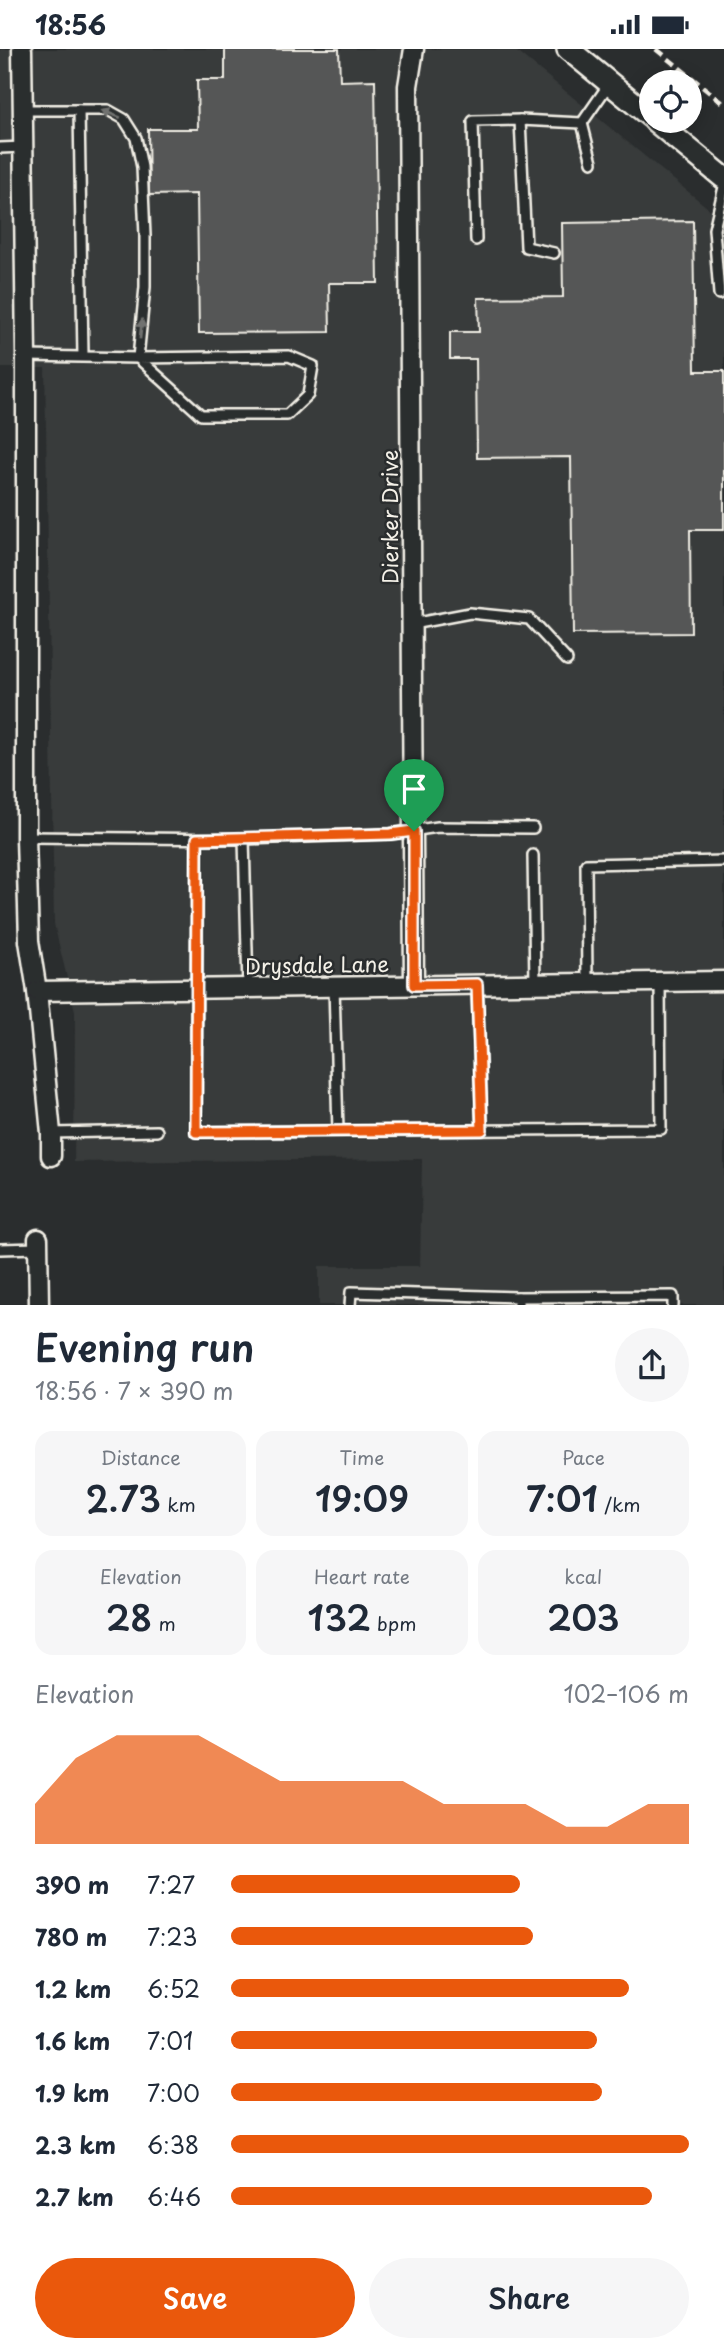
<!DOCTYPE html>
<meta charset="utf-8">
<style>
:root{--surface:#fff;--page:#f6f6f7;--text:#1f2937;--muted:#747a83;--accent:#ea580c}
body{margin:0;font-family:"Playpen Sans",sans-serif;background:var(--page);color:var(--text);height:100vh;display:flex;flex-direction:column;font-size:26px;white-space:nowrap}
*{box-sizing:border-box;margin:0}
p{font-size:23px;color:var(--muted)}
.icon{flex:none;width:38px;height:38px;fill:none;stroke:currentColor;stroke-width:2;stroke-linecap:round;stroke-linejoin:round}
.map{position:relative;height:1256px;overflow:hidden}
.side{display:flex;flex-direction:column;background:var(--surface);flex:1}
.side>*{flex:none}
.buttons{position:absolute;left:639px;top:21px;display:grid;gap:14px}
.buttons a{display:grid;place-items:center;width:63px;height:63px;border-radius:50%;background:var(--surface);box-shadow:0 4px 18px #0003;font-size:35px}
.pin{position:absolute;display:grid;place-items:center;width:60px;height:60px;color:#fff;margin:-72px -30px;border-radius:50% 50% 50% 0;rotate:-45deg;box-shadow:0 0 7px #0007}
.pin .icon{rotate:45deg}
.round{display:grid;place-items:center;flex:none;width:74px;height:74px;border-radius:37px;background:var(--page)}
.summary{display:flex;align-items:center;justify-content:space-between;height:119px;padding:0 35px}
h1{font-size:38px;font-weight:600;line-height:52px}
.stats{display:grid;grid-template-columns:repeat(3,1fr);gap:10px;height:119px;padding:7px 35px}
.stats div{display:grid;align-content:center;border-radius:18px;background:var(--page);text-align:center}
.stats b{font-size:35px;font-weight:600}
.stats small{font-size:19px;font-weight:400}
.stats p{font-size:19px}
.chart{height:196px;padding:14px 35px}
.chart p{display:flex;justify-content:space-between}
.chart svg{width:100%;height:126px;margin-top:7px;fill:var(--accent);opacity:.7}
.primary-button{display:flex;gap:14px;margin-top:auto;padding:14px 35px}
.primary-button a{flex:1;height:80px;border-radius:42px;background:var(--accent);color:#fff;font-size:28px;font-weight:600;line-height:80px;text-align:center}
.primary-button a+a{background:var(--page);color:var(--text)}
ul{padding:0 35px;list-style:none;font-size:23px}
li{display:grid;grid-template-columns:112px 84px 1fr;align-items:center;height:52px}
li i{height:18px;border-radius:9px;background:var(--accent)}
.status{display:flex;justify-content:space-between;align-items:center;height:49px;padding:0 35px;background:var(--surface);direction:ltr}
.status svg{height:19px;fill:currentColor}
.map>svg:first-child{display:block}
.built{fill:#373a3a}
.building{fill:#555756;stroke:#f4f1e8;stroke-width:2}
.lines{fill:none;stroke-linecap:round;stroke-linejoin:round}
.service-casing{stroke:#f4f1e8;stroke-width:14}
.minor-casing{stroke:#f4f1e8;stroke-width:23}
.tertiary-casing{stroke:#f4f1e8;stroke-width:26}
.service{stroke:#2a2d2e;stroke-width:9}
.minor{stroke:#2a2d2e;stroke-width:18}
.tertiary{stroke:#2a2d2e;stroke-width:21}
.rail{stroke:#f4f1e8;stroke-width:5;stroke-dasharray:10 5;stroke-linecap:butt}
.oneway{fill:#71726f}
.route-casing{stroke:#fff;stroke-width:14}
.route{stroke:#ea580c;stroke-width:9}
.labels{text-anchor:middle;dominant-baseline:central;stroke-width:5;stroke-linejoin:round;paint-order:stroke}
.street-label{font-size:21px;fill:#f4f1e8;stroke:#2a2d2e}
</style>
<div class="status"><b>18:56</b><svg viewBox="0 0 49 12"><path d="M0 12V9h3v3zM5 12V6h3v6zM10 12V3h3v9zM15 12V0h3v12zM26 1h20v11H26zM47 4h2v5h-2z"/></svg></div>
<div class="map">
<svg width="724" height="1257" viewBox="0 0 724 1257">
<rect width="100%" height="100%" fill="#2a2d2e"/>
<filter id="ink" filterUnits="userSpaceOnUse"><feTurbulence type="fractalNoise" baseFrequency=".0143" numOctaves="2"/><feDisplacementMap in="SourceGraphic" scale="14" xChannelSelector="R" yChannelSelector="G"/><feConvolveMatrix kernelMatrix="1 2 1 2 8 2 1 2 1" color-interpolation-filters="sRGB"/></filter>
<g filter="url(#ink)">
<path class="built" d="M0 0H514L724 172V1256H319V1217H420L422 1110 74 1113 75 962 54 875 45 319H0Z"/>
<g class="building">
<path d="M225 0H339L340 32 375 31 378 234H329L330 283 199 284 197 145 149 146 148 80H198L197 31H225Z"/>
<path d="M693 172 695 322H724V481H690L691 584 573 585 571 408 477 409 476 310H450V283H479L478 249 563 248 562 174Z"/>
</g>
<g class="lines">
<g class="service-casing">
<g id="service">
<path d="M23 61H108L124 70 136 89 142 118 145 187V238L138 309 26 307"/>
<path d="M79 61 83 307"/>
<path d="M520 71 526 198 554 204"/>
<path d="M582 74 592 113"/>
<path d="M0 99 24 98"/>
<path d="M476 191 473 72 520 71 582 74 609 35"/>
<path d="M719 245 714 180 724 138"/>
<path d="M289 307 313 317 308 346 287 366H201L138 309Z"/>
<path d="M412 575 470 564 529 570 567 611"/>
<path d="M26 788 244 790"/>
<path d="M197 790 196 1083 661 1080 660 932"/>
<path d="M533 806 535 934"/>
<path d="M587 933 586 815 724 812"/>
<path d="M477 935 482 1081"/>
<path d="M334 937 338 1082"/>
<path d="M248 939 244 790 390 785 438 778 533 779"/>
<path d="M51 1084 157 1082"/>
<path d="M0 1200 38 1199"/>
<path d="M518 1248 673 1247V1257"/>
<path d="M350 1257 351 1243 518 1248V1257"/>
</g>
</g>
<g class="minor-casing">
<g id="minor">
<path d="M22 0 26 307V788L29 892 37 942 51 1084V1107"/>
<path d="M414 936 408 37 414 0"/>
<path d="M37 942 724 932"/>
<path d="M38 1190 39 1257"/>
</g>
</g>
<g class="tertiary-casing">
<g id="tertiary">
<path d="M568 0 651 68"/>
<path d="M655 72 724 129"/>
</g>
</g>
<use href="#service" class="service"/>
<use href="#minor" class="minor"/>
<use href="#tertiary" class="tertiary"/>
<path class="rail" d="M656 0 724 55"/>
</g>
<defs><path id="oneway-solid" d="M-6-.8H1V-3.2L6.5 0L1 3.2V.8H-6Z" transform="scale(1.75)"/></defs>
<g class="oneway">
<use href="#oneway-solid" transform="translate(111 65) rotate(-159)"/>
<use href="#oneway-solid" transform="translate(141 280) rotate(-84)"/>
</g>
</g>
<g class="lines" filter="url(#ink)">
<g class="route-casing">
<path id="route" d="M414 782V936L477 935 482 1081 196 1083 197 790 390 785Z"/>
</g>
<use href="#route" class="route"/>
</g>
<g class="labels">
<g class="street-label">
<text transform="translate(389 468) rotate(-90)">Dierker Drive</text>
<text transform="translate(317 915) rotate(-1)">Drysdale Lane</text>
</g>
</g>
</svg>
<div class="buttons">
<a><svg class="icon" aria-label="locate" viewBox="0 0 24 24"><circle cx="12" cy="12" r="6"/><path d="M12 2v4M12 18v4M2 12h4M18 12h4"/></svg></a>
</div>
<div class="pin" style="left:414px;top:782px;background:#1e9e55"><svg class="icon" aria-label="arrive" viewBox="0 0 24 24"><path d="M6 21V4h12l-3 4 3 4H6"/></svg></div>
</div>
<section class="side">
<div class="summary"><div><h1>Evening run</h1><p>18:56 · 7 × 390 m</p></div><a class="round"><svg class="icon" aria-label="share" viewBox="0 0 24 24"><path d="M12 15V3M7 8l5-5 5 5M5 13v7h14v-7"/></svg></a></div>
<div class="stats">
<div><p>Distance</p><b>2.73<small> km</small></b></div>
<div><p>Time</p><b>19:09</b></div>
<div><p>Pace</p><b>7:01<small> /km</small></b></div>
</div>
<div class="stats">
<div><p>Elevation</p><b>28<small> m</small></b></div>
<div><p>Heart rate</p><b>132<small> bpm</small></b></div>
<div><p>kcal</p><b>203</b></div>
</div>
<div class="chart"><p><span>Elevation</span>102–106 m</p>
<svg viewBox="0 0 160 44" preserveAspectRatio="none"><path d="M0 44V30L10 14L20 6L30 6L40 6L50 14L60 22L70 22L80 22L90 22L100 30L110 30L120 30L130 38L140 38L150 30L160 30V44z"/></svg>
</div>
<ul>
<li><b>390 m</b>7:27<i style="width:63%"></i></li>
<li><b>780 m</b>7:23<i style="width:66%"></i></li>
<li><b>1.2 km</b>6:52<i style="width:87%"></i></li>
<li><b>1.6 km</b>7:01<i style="width:80%"></i></li>
<li><b>1.9 km</b>7:00<i style="width:81%"></i></li>
<li><b>2.3 km</b>6:38<i style="width:100%"></i></li>
<li><b>2.7 km</b>6:46<i style="width:92%"></i></li>
</ul>
<div class="primary-button"><a>Save</a><a>Share</a></div>
</section>
